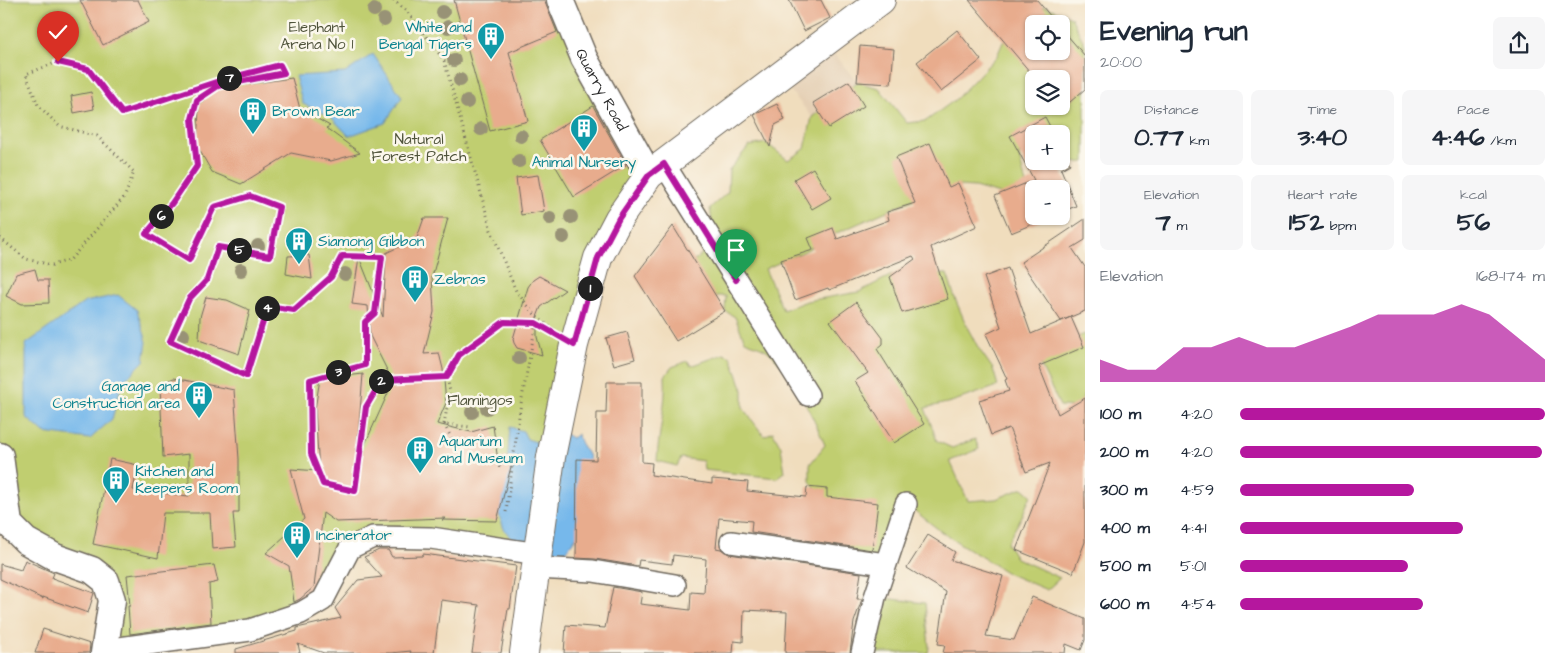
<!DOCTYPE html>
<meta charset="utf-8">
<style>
:root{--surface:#fff;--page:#f6f6f7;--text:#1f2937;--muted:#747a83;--accent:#b5179e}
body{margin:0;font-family:"Architects Daughter",sans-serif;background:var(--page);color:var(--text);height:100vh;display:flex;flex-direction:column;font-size:19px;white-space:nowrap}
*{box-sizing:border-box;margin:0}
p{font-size:16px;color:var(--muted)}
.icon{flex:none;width:28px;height:28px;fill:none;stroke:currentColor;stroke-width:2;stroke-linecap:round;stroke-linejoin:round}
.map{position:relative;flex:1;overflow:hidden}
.drawer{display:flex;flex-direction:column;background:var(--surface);width:475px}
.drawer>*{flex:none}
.fabs{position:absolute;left:1025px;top:15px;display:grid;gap:10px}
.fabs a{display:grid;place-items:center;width:45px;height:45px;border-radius:8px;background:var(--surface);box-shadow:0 1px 4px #0004;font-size:25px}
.pin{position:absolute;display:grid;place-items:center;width:42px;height:42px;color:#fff;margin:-51px -21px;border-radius:50% 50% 50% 0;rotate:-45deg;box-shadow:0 0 5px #0007}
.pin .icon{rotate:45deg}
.km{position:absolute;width:25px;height:25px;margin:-12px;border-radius:50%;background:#222;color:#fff;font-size:14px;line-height:25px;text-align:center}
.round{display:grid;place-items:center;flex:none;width:52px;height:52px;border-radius:8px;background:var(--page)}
.summary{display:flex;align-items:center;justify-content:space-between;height:85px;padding:0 15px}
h1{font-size:28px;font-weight:700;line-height:38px}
.stats{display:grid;grid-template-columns:repeat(3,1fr);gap:8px;height:85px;padding:5px 15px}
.stats div{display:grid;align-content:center;border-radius:8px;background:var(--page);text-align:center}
.stats b{font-size:25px;font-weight:700}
.stats small{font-size:14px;font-weight:400}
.stats p{font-size:14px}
.chart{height:140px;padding:10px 15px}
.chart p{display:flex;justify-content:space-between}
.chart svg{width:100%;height:90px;margin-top:5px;fill:var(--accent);opacity:.7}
ul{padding:0 15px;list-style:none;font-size:16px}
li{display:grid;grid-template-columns:80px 60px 1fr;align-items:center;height:38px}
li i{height:12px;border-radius:6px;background:var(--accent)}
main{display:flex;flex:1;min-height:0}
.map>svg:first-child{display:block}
.built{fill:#e5d0b5}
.green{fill:#c0ce70;stroke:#767c4e;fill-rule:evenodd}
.water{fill:#76b8eb;stroke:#50728b}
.building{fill:#e8ac8d}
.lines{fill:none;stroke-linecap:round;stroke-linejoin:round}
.minor-casing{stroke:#70695e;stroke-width:24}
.tertiary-casing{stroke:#70695e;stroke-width:29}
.primary-casing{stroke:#70695e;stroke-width:30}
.path{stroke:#70695e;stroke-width:3;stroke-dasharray:1 4;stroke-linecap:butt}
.minor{stroke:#fff;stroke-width:21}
.tertiary{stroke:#fff;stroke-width:26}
.primary{stroke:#fff;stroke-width:28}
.tree{fill:#989276}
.route-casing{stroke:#fff;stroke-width:10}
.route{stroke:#b5179e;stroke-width:6}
.labels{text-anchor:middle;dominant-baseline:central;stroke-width:5;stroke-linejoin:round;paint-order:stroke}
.park-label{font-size:15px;fill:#50543c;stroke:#fbf7ec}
.culture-label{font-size:15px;fill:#0d838f;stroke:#fbf7ec;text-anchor:start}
.street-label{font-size:15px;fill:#2b2b2b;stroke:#fbf7ec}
</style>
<main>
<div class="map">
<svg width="1085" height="653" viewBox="0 0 1085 653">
<rect width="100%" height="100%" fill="#fbf7ec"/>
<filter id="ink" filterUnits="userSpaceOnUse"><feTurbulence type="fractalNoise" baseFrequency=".02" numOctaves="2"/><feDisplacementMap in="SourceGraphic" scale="10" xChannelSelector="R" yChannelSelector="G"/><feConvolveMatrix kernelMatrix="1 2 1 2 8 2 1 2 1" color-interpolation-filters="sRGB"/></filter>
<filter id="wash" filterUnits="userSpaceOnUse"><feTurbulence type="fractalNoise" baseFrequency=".0096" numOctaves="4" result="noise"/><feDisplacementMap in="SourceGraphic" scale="20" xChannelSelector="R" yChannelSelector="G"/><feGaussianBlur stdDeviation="1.12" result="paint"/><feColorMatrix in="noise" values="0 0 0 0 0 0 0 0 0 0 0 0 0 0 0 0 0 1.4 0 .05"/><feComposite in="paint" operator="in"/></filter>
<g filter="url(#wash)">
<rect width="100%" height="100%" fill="#f0ddbd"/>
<path class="built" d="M825 42 857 82 812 117 779 77Z"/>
<g class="green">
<path d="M0 0H560L649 175 598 258 539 554 373 537 301 613 105 650 112 600 26 541 0 456Z"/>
<path d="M1030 6 1047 7 1071 17 1085 45V162L1060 163 1061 161V134H1034L1023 143 1019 156 1028 193 1010 197 975 187 959 186 928 193 839 232 803 252 765 269 783 310 807 301 859 292 892 275 947 274 956 301 967 327 979 349 993 369 998 386 951 402 925 408 937 441 952 448 975 439 979 449 950 461 968 501 996 499 1023 488 1031 495 1022 516 1007 543 1016 558 1060 578 1047 590 1009 574 943 533 906 504 885 564 842 557 849 511 828 506 810 481V464L825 445C813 417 792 372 769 352 763 347 752 344 745 341L735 317 725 311 726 296H702L677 276 701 255 713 229 710 208 728 192 729 170 749 146 766 143 788 160 805 149 812 117 857 82 879 88 907 123 926 121 956 99 997 56 1003 42 1035 21ZM1034 24H1061V51H1034ZM1034 79H1061V106H1034Z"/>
<path d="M1085 334V391L1082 400V407L1060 406 1035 354Z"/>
<path d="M724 354 731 357 743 390V408L764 436 773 432 781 447 785 472 777 478 704 470 703 461 681 458 677 466 657 461C658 433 667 404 665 376L672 367 688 361 691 366Z"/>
<path d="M875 597 925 603 929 647 928 653H862Z"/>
</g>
<g class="water">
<path d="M373 54 402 97 385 123 349 136 330 116 303 104 295 76 345 73Z"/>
<path d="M118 295 137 310 147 342 144 361 122 383 112 419 90 439 44 433 26 417V344L85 302Z"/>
<path d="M510 427 523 431 527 439 539 443 562 432 572 438 578 434C579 446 587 449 589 458 592 470 586 519 580 530 574 543 564 553 554 564L514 542 504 529 498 512 507 466Z"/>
</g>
<g id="blocks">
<g class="building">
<path d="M80 0H138L149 22 103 45Z"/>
<path d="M454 0H544L557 32 509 52 528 121 490 131Z"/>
<path d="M789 0H821L830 18 804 31Z"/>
<path d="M969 0H1037L1057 24H1034V51H1061V28L1085 56V89L1062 109 1060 106H1061V79H1036Z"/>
<path d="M957 30 981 60 941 92 917 62Z"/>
<path d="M860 46 894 49 891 84 857 82Z"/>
<path d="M292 78 300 109 330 126 326 128 360 153 331 161 291 153 241 184 212 172 197 146 199 104 218 88Z"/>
<path d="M849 81 864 106 829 128 813 103Z"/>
<path d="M91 92 94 109 74 113 71 96Z"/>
<path d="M777 104 785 120 775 125 770 147 754 115Z"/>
<path d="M593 106 626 165 574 197 540 140Z"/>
<path d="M1045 117 1054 134H1034V161H1061V147L1070 164 1061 169 1076 206 1061 212V189H1034V216H1052L1011 233 995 196 1034 180 1010 136Z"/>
<path d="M930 143 949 187 958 183 977 226 931 247 948 299 902 313 890 277 915 259 913 256 829 290 828 288 795 300 781 260 813 250 808 238 833 228 837 239 889 220 887 212 915 203 896 157Z"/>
<path d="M813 168 831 198 812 209 794 179Z"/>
<path d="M538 175 544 211 521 215 516 178Z"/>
<path d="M424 218H448L432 277 434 312 424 354 439 353 443 369 446 403 437 424 471 432 493 426 499 468 504 456 513 459 497 521 442 520 446 518 336 522 323 513 314 587 300 599 294 602 289 566 266 553 304 519 291 469 319 471 315 409 320 379 363 374 356 464 393 382 370 336 368 306 352 304 359 257 383 317 386 253 417 238Z"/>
<path d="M1085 219V240L1072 248 1085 267V311L1061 321 1021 262Z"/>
<path d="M673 226 725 311 676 341 635 276Z"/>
<path d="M309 255 312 279 286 274 288 256Z"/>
<path d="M1008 268 1031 334 1071 317 1084 347 1039 366 1058 414 1085 398V542L1073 573 1016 550 1050 463 1026 472 1009 428 991 435 979 400 1009 391 1005 380 1007 379 986 334 1001 327 984 277Z"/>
<path d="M35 269 38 280H48L49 303 22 304 6 296 16 274Z"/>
<path d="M539 276 565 290 541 307 537 317V337L542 355 517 348 514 343 513 339 528 287 533 280Z"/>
<path d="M206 297 227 300 250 310 239 354 199 340 200 317Z"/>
<path d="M856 302 883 338V344L877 349 924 424 894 443 855 381 868 373 830 321Z"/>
<path d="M627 332 635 359 614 365 606 338Z"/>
<path d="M174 378 234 390 239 459V513H233L236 547 212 549 210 513H163L158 558 93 544 110 459 138 465 133 490 189 496V454L163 457 160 384Z"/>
<path d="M607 382H642V462L652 463 651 475 712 484V479L748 482 747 491 806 497 807 487 827 489V497L878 503 872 550 751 532 752 521 719 518 716 548 721 549 729 554 861 573 857 599H862L854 622 850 653H785L787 612 744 610 743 642 734 641 733 653H564L566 625 605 628 613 587 642 592 640 604 690 610 691 592 704 593 706 559 673 555 672 564 639 560 638 566 595 559 576 558 577 459 596 460 597 413H606Z"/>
<path d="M928 535 955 552 951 560 1003 576 986 636 1014 640 1032 597 1085 619V640L1081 650 1066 644 1065 653H943L945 645 938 644 946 592 907 568Z"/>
<path d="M379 550H388L392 557 422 556 423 554 516 566 510 609H508L501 653H472L479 605 441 600 434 653H410L411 651 391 653H324L298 644 300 653H236V649L297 631V628L341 618 335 608 358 580 382 577 364 557Z"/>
<path d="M25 560 54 573 52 578 94 593 88 613 43 597V599L0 579V564L21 570Z"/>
<path d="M214 565 218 582 209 584 211 623 130 634 128 606H130L127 575Z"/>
<path d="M43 629 90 644 89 653H35Z"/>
</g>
</g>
</g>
<g filter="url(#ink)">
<use href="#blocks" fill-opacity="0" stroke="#70695e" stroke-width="1"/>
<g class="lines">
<g class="minor-casing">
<g id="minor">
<path d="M664 164 808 395"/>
<path d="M731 542 885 564"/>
<path d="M536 568 593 571 675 585"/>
<path d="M105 650 250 630 301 613 323 600 350 548 373 537 431 538 539 554"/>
<path d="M862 653 875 597 906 504"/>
</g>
</g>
<g class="tertiary-casing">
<g id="tertiary">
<path id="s1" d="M560 0 584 58 649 175"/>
<path d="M0 456 9 524 26 541 55 557 92 570 106 581 112 600 104 653"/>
</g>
</g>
<g class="primary-casing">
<path id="primary" d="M524 653 551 457 574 345 598 258 619 218 649 175 881 0"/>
</g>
<g class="path">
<path d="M393 0 406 10 444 60 491 230 516 291 537 317 555 331"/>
<path d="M0 238 26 259 52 265 70 260 125 196 134 172 97 136 59 126 38 105 26 74 58 62 88 69 122 113 222 80 280 65 284 73 217 86 197 100 192 119 197 167 172 203 146 235 189 260 214 207 250 196 279 207 270 256 218 247 207 280 189 299 170 341 246 376 268 306 294 310 331 277 342 256 381 257 375 313 365 322V365L310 380 311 455 323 484 355 491 366 407 382 380 447 377 459 355 504 322 536 323 554 333"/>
<path d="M444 424 450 392 447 377"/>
<path d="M454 443 444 424 470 427"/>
<path d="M506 512 520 409 536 323"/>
</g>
<use href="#minor" class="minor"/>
<use href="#tertiary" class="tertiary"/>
<use href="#primary" class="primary"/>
</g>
<g class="tree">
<circle cx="374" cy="10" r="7"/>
<circle cx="443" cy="12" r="7"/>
<circle cx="384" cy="20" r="7"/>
<circle cx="448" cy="27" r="7"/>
<circle cx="454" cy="60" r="7"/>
<circle cx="460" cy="80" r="7"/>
<circle cx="467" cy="102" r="7"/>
<circle cx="481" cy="129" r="7"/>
<circle cx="521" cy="136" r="7"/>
<circle cx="519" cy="161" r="7"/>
<circle cx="571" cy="217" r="7"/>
<circle cx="550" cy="218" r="7"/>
<circle cx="563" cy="237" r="7"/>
<circle cx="258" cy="246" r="7"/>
<circle cx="241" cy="270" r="7"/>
<circle cx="345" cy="274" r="7"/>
<circle cx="183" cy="335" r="7"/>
<circle cx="519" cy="358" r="7"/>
<circle cx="487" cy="408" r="7"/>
<circle cx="472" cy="412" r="7"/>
</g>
</g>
<g class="lines" filter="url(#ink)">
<g class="route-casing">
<path id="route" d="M58 62 88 69 122 113 222 80 280 65 284 73 218 86 197 100 192 119 197 166 172 203 146 234 189 260 214 207 250 196 279 207 270 256 218 247 207 280 189 299 170 341 246 376 268 306 294 310 331 277 342 256 382 257 375 313 365 322V365L310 380 311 454 323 484 355 491 366 407 382 380 447 377 459 355 504 322 536 323 574 345 598 258 619 218 649 175 664 164 736 280"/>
</g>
<use href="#route" class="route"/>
</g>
<defs>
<g id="building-pin" transform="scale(1.4375)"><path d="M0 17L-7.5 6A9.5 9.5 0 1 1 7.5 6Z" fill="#0f9aa8" stroke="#fbf7ec"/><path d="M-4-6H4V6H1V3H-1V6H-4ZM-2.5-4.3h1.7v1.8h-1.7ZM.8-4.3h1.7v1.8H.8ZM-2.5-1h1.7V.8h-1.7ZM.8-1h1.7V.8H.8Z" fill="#fff"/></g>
</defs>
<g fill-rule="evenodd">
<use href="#building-pin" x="491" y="36"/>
<use href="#building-pin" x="253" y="111"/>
<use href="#building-pin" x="584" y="128"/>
<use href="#building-pin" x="299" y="241"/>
<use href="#building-pin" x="415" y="279"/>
<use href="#building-pin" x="199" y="395"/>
<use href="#building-pin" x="420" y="450"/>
<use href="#building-pin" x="116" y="480"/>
<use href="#building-pin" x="297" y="535"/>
</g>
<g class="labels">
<g class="park-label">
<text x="317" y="27">Elephant<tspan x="317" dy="17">Arena No 1</tspan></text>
<text x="419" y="139">Natural<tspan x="419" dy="17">Forest Patch</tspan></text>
<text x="480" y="400">Flamingos</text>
</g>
<g class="culture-label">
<text x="472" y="27" text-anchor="end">White and<tspan x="472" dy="17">Bengal Tigers</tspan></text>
<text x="272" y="111">Brown Bear</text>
<text x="584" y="162" text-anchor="middle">Animal Nursery</text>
<text x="318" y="241">Siamong Gibbon</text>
<text x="434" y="279">Zebras</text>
<text x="180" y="386" text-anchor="end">Garage and<tspan x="180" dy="17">Construction area</tspan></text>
<text x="439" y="441">Aquarium<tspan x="439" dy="17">and Museum</tspan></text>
<text x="135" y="471">Kitchen and<tspan x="135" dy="17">Keepers Room</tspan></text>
<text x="316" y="535">Incinerator</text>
</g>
<g class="street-label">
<text stroke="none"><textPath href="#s1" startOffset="99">Quarry Road</textPath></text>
</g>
</g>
</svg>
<div class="fabs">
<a><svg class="icon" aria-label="locate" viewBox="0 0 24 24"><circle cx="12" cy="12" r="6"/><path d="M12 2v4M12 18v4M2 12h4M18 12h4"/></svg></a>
<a><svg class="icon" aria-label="layers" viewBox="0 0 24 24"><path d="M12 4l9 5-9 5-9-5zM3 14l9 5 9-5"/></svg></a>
<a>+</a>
<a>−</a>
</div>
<div class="pin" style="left:736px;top:280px;background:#1e9e55"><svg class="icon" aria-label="arrive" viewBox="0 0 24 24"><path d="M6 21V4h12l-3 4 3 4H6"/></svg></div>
<div class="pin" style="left:58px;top:62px;background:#d93025"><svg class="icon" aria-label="check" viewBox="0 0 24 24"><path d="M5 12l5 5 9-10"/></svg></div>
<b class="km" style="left:590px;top:288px">1</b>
<b class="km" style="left:381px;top:381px">2</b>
<b class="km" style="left:338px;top:372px">3</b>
<b class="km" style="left:267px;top:308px">4</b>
<b class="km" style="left:239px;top:250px">5</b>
<b class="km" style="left:161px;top:216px">6</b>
<b class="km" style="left:229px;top:78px">7</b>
</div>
<section class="drawer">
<div class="summary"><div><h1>Evening run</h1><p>20:00</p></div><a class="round"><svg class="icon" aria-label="share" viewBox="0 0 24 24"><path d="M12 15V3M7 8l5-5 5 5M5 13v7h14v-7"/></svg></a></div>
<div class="stats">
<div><p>Distance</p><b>0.77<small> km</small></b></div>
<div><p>Time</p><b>3:40</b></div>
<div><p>Pace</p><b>4:46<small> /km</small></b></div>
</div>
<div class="stats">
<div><p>Elevation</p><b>7<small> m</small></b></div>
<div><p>Heart rate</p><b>152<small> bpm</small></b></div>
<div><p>kcal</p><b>56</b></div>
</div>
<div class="chart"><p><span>Elevation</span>168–174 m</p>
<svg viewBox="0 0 160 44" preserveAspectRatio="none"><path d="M0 44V33L10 38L20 38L30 27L40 27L50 22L60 27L70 27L80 22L90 17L100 11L110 11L120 11L130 6L140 11L150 22L160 33V44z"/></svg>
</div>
<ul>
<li><b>100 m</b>4:20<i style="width:100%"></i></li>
<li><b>200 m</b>4:20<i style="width:99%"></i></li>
<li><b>300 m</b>4:59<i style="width:57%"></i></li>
<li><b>400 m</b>4:41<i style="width:73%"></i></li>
<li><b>500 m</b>5:01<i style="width:55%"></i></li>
<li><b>600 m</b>4:54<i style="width:60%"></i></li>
</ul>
</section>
</main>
